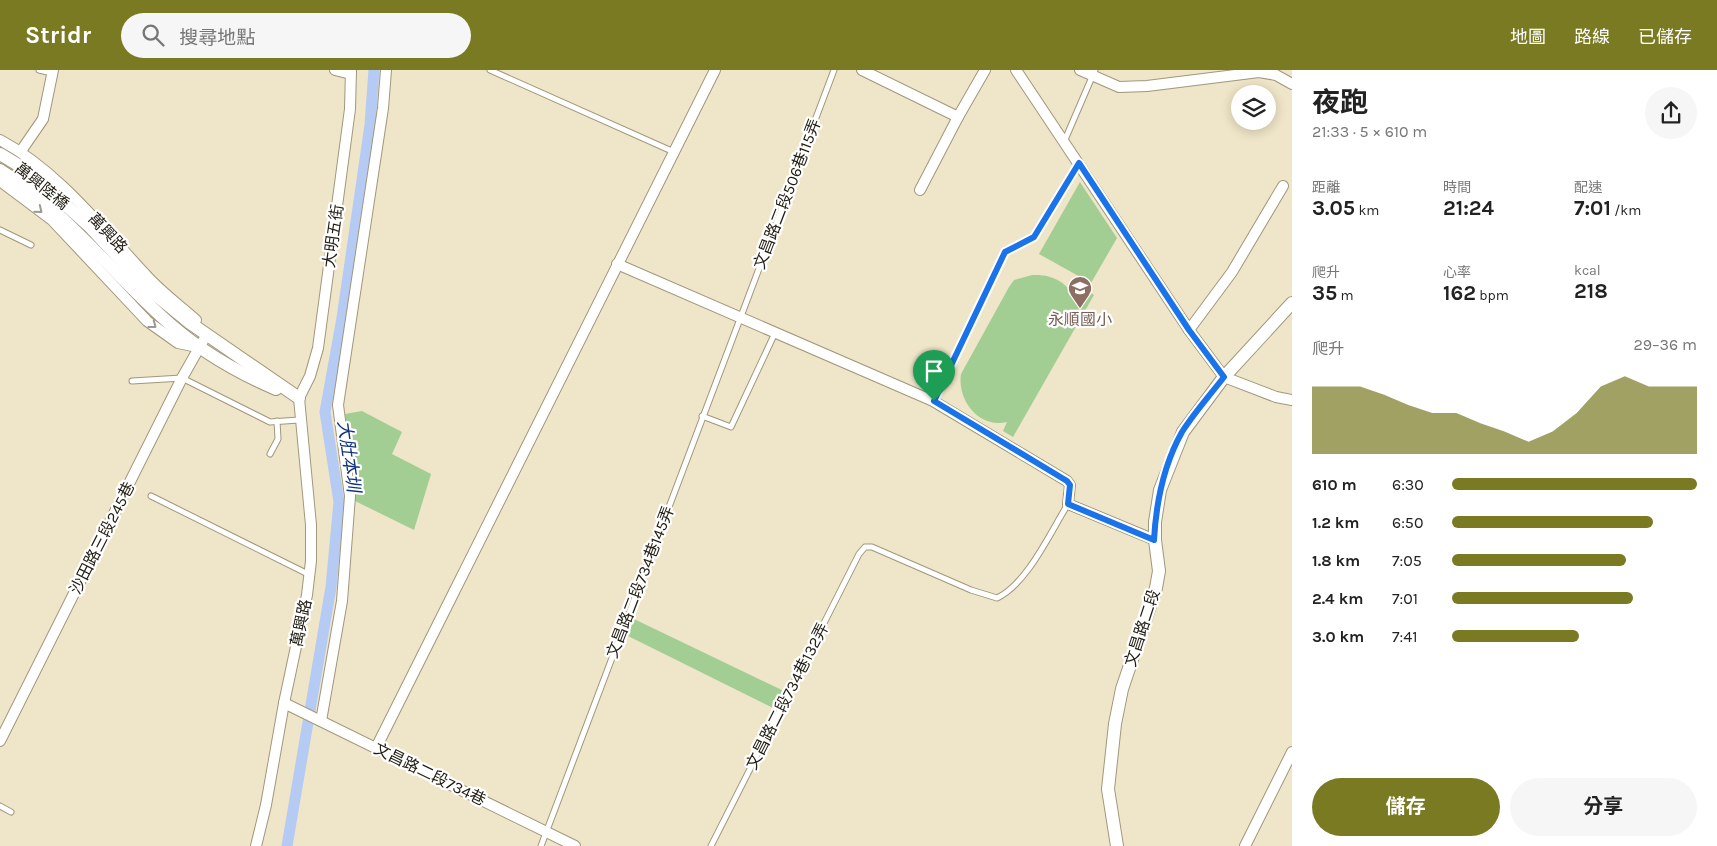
<!DOCTYPE html>
<html lang="zh-TW">
<meta charset="utf-8">
<style>
:root{--surface:#fff;--page:#f6f6f6;--text:#222;--muted:#767676;--accent:#797a22}
body{margin:0;font-family:Karla,"Noto Sans TC",sans-serif;background:var(--page);color:var(--text);height:100vh;display:flex;flex-direction:column;font-size:19px;white-space:nowrap}
*{box-sizing:border-box;margin:0}
p{font-size:16px;color:var(--muted)}
.icon{flex:none;width:28px;height:28px;fill:none;stroke:currentColor;stroke-width:2;stroke-linecap:round;stroke-linejoin:round}
.map{position:relative;flex:1;overflow:hidden}
.sheet{display:flex;flex-direction:column;background:var(--surface);width:425px}
.sheet>*{flex:none}
.fabs{position:absolute;left:1231px;top:15px;display:grid;gap:10px}
.fabs a{display:grid;place-items:center;width:45px;height:45px;border-radius:50%;background:var(--surface);box-shadow:0 2px 12px #0003;font-size:25px}
.pin{position:absolute;display:grid;place-items:center;width:42px;height:42px;color:#fff;margin:-51px -21px;border-radius:50% 50% 50% 0;rotate:-45deg;box-shadow:0 0 5px #0007}
.pin .icon{rotate:45deg}
.round{display:grid;place-items:center;flex:none;width:52px;height:52px;border-radius:26px;background:var(--page)}
.head{display:flex;align-items:center;justify-content:space-between;height:85px;padding:0 20px}
h1{font-size:28px;font-weight:700;line-height:38px}
.stats{display:grid;grid-template-columns:repeat(3,1fr);gap:8px;height:85px;padding:5px 20px}
.stats div{display:grid;align-content:center}
.stats b{font-size:21px;font-weight:700}
.stats small{font-size:14px;font-weight:400}
.stats p{font-size:14px}
.chart{height:140px;padding:10px 20px}
.chart p{display:flex;justify-content:space-between}
.chart svg{width:100%;height:90px;margin-top:5px;fill:var(--accent);opacity:.7}
.cta{display:flex;gap:10px;margin-top:auto;padding:10px 20px}
.cta a{flex:1;height:58px;border-radius:30px;background:var(--accent);color:#fff;font-size:20px;font-weight:700;line-height:58px;text-align:center}
.cta a+a{background:var(--page);color:var(--text)}
ul{padding:0 20px;list-style:none;font-size:16px}
li{display:grid;grid-template-columns:80px 60px 1fr;align-items:center;height:38px}
li i{height:12px;border-radius:6px;background:var(--accent)}
header{display:flex;align-items:center;gap:30px;box-sizing:border-box;height:70px;padding:0 25px;background:var(--accent);color:#fff}
header strong{font-size:24px}
nav{display:flex;gap:28px;margin-inline-start:auto;font-size:18px}
.search{width:350px;height:45px;background:var(--page);display:flex;align-items:center;gap:12px;box-sizing:border-box;padding:0 18px;border-radius:28px;color:var(--muted);font-size:19px}
main{display:flex;flex:1;min-height:0}
.map>svg:first-child{display:block}
.green{fill:#a3ce93}
.lines{fill:none;stroke-linecap:round;stroke-linejoin:round}
.canal{stroke:#b5cbf3;stroke-width:11}
.service-casing{stroke:#a0977c;stroke-width:7}
.minor-casing{stroke:#a0977c;stroke-width:12}
.tertiary-casing{stroke:#a0977c;stroke-width:14}
.service{stroke:#fff;stroke-width:5}
.minor{stroke:#fff;stroke-width:10}
.tertiary{stroke:#fff;stroke-width:12}
.oneway{stroke:#9b9994}
.route-casing{stroke:#fff;stroke-width:10}
.route{stroke:#1a73e8;stroke-width:6}
.labels{text-anchor:middle;dominant-baseline:central;stroke-width:4.5;stroke-linejoin:round;paint-order:stroke}
.street-label{font-size:16px;fill:#211d12;stroke:#fff}
.education-label{font-size:16px;fill:#785e54;stroke:#fff}
.water-label{font-size:18px;font-style:italic;fill:#10337c;stroke:#fff}
</style>
<header>
<strong>Stridr</strong>
<div class="search"><svg class="icon" aria-label="search" viewBox="0 0 24 24"><circle cx="10" cy="10" r="6"/><path d="M15 15l6 6"/></svg>搜尋地點</div>
<nav><a>地圖</a><a>路線</a><a>已儲存</a></nav>
</header>
<main>
<div class="map">
<svg width="1292" height="776" viewBox="0 0 1292 776">
<rect width="100%" height="100%" fill="#efe5c8"/>
<g class="green">
<path d="M1080 112 1117 168 1091 213 1039 184Z"/>
<path d="M1032 205C1053 204 1067 212 1076 230L1084 218 1094 225 1013 367 1003 361 1007 352C978 359 957 329 961 304L1009 217 1014 210Z"/>
<path d="M362 341 402 362 392 384 431 404 414 460 353 430 354 403 345 344Z"/>
<path d="M634 549 784 621 775 639 628 566Z"/>
</g>
<g class="lines">
<path class="canal" d="M287 776 331 517 339 432 325 342 342 248 370 55 374 0"/>
<g class="service-casing">
<g id="service">
<path d="M39 0 52 3"/>
<path d="M490 0 674 82"/>
<path d="M1064 72 1095 0"/>
<path d="M0 160 31 175"/>
<path d="M132 311 182 308 270 352 299 350"/>
<path d="M933 331 1005 182 1034 167 1078 94"/>
<path d="M702 346 731 357 775 263"/>
<path d="M270 384 278 369 277 351"/>
<path d="M151 426 310 505"/>
<path d="M0 736 11 742"/>
<path d="M541 776 834 0"/>
<path d="M711 776 859 484 865 477H872L971 520 997 528C1027 514 1050 463 1068 434"/>
</g>
</g>
<g class="minor-casing">
<g id="minor">
<path d="M335 0 351 4"/>
<path d="M862 0 958 47"/>
<path d="M1016 0 1189 260 1224 307 1276 327 1292 330"/>
<path d="M1080 0 1119 17 1147 16 1259 2 1276 5 1292 14"/>
<path d="M0 70C58 101 101 157 145 204 160 221 179 235 196 250"/>
<path d="M21 81 43 49 53 0"/>
<path d="M0 111 52 150 147 251 178 273 197 277"/>
<path d="M920 120 958 47 985 0"/>
<path d="M617 194 933 331 1067 411 1070 415 1068 434 1155 470"/>
<path d="M1189 260 1232 202 1283 116"/>
<path d="M284 633 575 776"/>
<path d="M321 651 342 531 350 426 338 335 383 38 386 0"/>
<path d="M0 671 182 308 203 271"/>
<path d="M376 678 715 0"/>
<path d="M256 776 266 735 284 633 307 525 311 491V455L299 328 310 306 318 278 350 39 351 0"/>
<path d="M1245 776 1292 682"/>
</g>
</g>
<g class="tertiary-casing">
<g id="tertiary">
<path d="M0 84 28 101 89 156 145 216 190 253 299 328"/>
<path d="M0 100C62 138 107 197 161 246 194 277 234 301 276 319"/>
<path d="M1117 776 1108 719 1115 654 1122 619 1156 518 1159 501 1155 470V452L1160 420 1183 362 1224 307 1292 233"/>
</g>
</g>
<use href="#service" class="service"/>
<use href="#minor" class="minor"/>
<use href="#tertiary" class="tertiary"/>
</g>
<defs><path id="oneway-chevron" d="M-2-3.5L2.5 0L-2 3.5" fill="none" stroke-width="1.6" stroke-linecap="round" stroke-linejoin="round" transform="scale(1.25)"/></defs>
<g class="oneway">
<use href="#oneway-chevron" transform="translate(39 140) rotate(39)"/>
<use href="#oneway-chevron" transform="translate(153 255) rotate(37)"/>
</g>
<g class="lines">
<g class="route-casing">
<path id="route" d="M1079 93 1189 260 1224 307C1210 325 1194 343 1182 362 1164 394 1156 434 1154 470L1068 434 1070 415 1067 411 934 331 1005 182 1034 167Z"/>
</g>
<use href="#route" class="route"/>
</g>
<defs>
<g id="school-pin" transform="scale(1.25)"><path d="M0 17L-7.5 6A9.5 9.5 0 1 1 7.5 6Z" fill="#8d6e63" stroke="#fff"/><path d="M0-5L7-2L0 1L-7-2ZM-4 1L0 2.5L4 1V4Q0 6-4 4Z" fill="#fff"/></g>
</defs>
<g fill-rule="evenodd">
<use href="#school-pin" x="1080" y="218"/>
</g>
<g class="labels">
<g class="street-label">
<text transform="translate(42 116) rotate(39)">萬興陸橋</text>
<text transform="translate(787 124) rotate(-69)">文昌路二段506巷115弄</text>
<text transform="translate(108 163) rotate(47)">萬興路</text>
<text transform="translate(333 166) rotate(-82)">大明五街</text>
<text transform="translate(102 468) rotate(-63)">沙田路三段245巷</text>
<text transform="translate(640 512) rotate(-69)">文昌路二段734巷145弄</text>
<text transform="translate(301 553) rotate(-78)">萬興路</text>
<text transform="translate(1142 558) rotate(-72)">文昌路二段</text>
<text transform="translate(787 626) rotate(-63)">文昌路二段734巷132弄</text>
<text transform="translate(430 704) rotate(26)">文昌路二段734巷</text>
</g>
<g class="education-label">
<text x="1080" y="249">永順國小</text>
</g>
<g class="water-label">
<text transform="translate(349 386) rotate(82)">大肚本圳</text>
</g>
</g>
</svg>
<div class="fabs">
<a><svg class="icon" aria-label="layers" viewBox="0 0 24 24"><path d="M12 4l9 5-9 5-9-5zM3 14l9 5 9-5"/></svg></a>
</div>
<div class="pin" style="left:934px;top:331px;background:#1e9e55"><svg class="icon" aria-label="arrive" viewBox="0 0 24 24"><path d="M6 21V4h12l-3 4 3 4H6"/></svg></div>
</div>
<section class="sheet">
<div class="head"><div><h1>夜跑</h1><p>21:33 · 5 × 610 m</p></div><a class="round"><svg class="icon" aria-label="share" viewBox="0 0 24 24"><path d="M12 15V3M7 8l5-5 5 5M5 13v7h14v-7"/></svg></a></div>
<div class="stats">
<div><p>距離</p><b>3.05<small> km</small></b></div>
<div><p>時間</p><b>21:24</b></div>
<div><p>配速</p><b>7:01<small> /km</small></b></div>
</div>
<div class="stats">
<div><p>爬升</p><b>35<small> m</small></b></div>
<div><p>心率</p><b>162<small> bpm</small></b></div>
<div><p>kcal</p><b>218</b></div>
</div>
<div class="chart"><p><span>爬升</span>29–36 m</p>
<svg viewBox="0 0 160 44" preserveAspectRatio="none"><path d="M0 44V11L10 11L20 11L30 15L40 20L50 24L60 24L70 29L80 33L90 38L100 33L110 24L120 11L130 6L140 11L150 11L160 11V44z"/></svg>
</div>
<ul>
<li><b>610 m</b>6:30<i style="width:100%"></i></li>
<li><b>1.2 km</b>6:50<i style="width:82%"></i></li>
<li><b>1.8 km</b>7:05<i style="width:71%"></i></li>
<li><b>2.4 km</b>7:01<i style="width:74%"></i></li>
<li><b>3.0 km</b>7:41<i style="width:52%"></i></li>
</ul>
<div class="cta"><a>儲存</a><a>分享</a></div>
</section>
</main>
